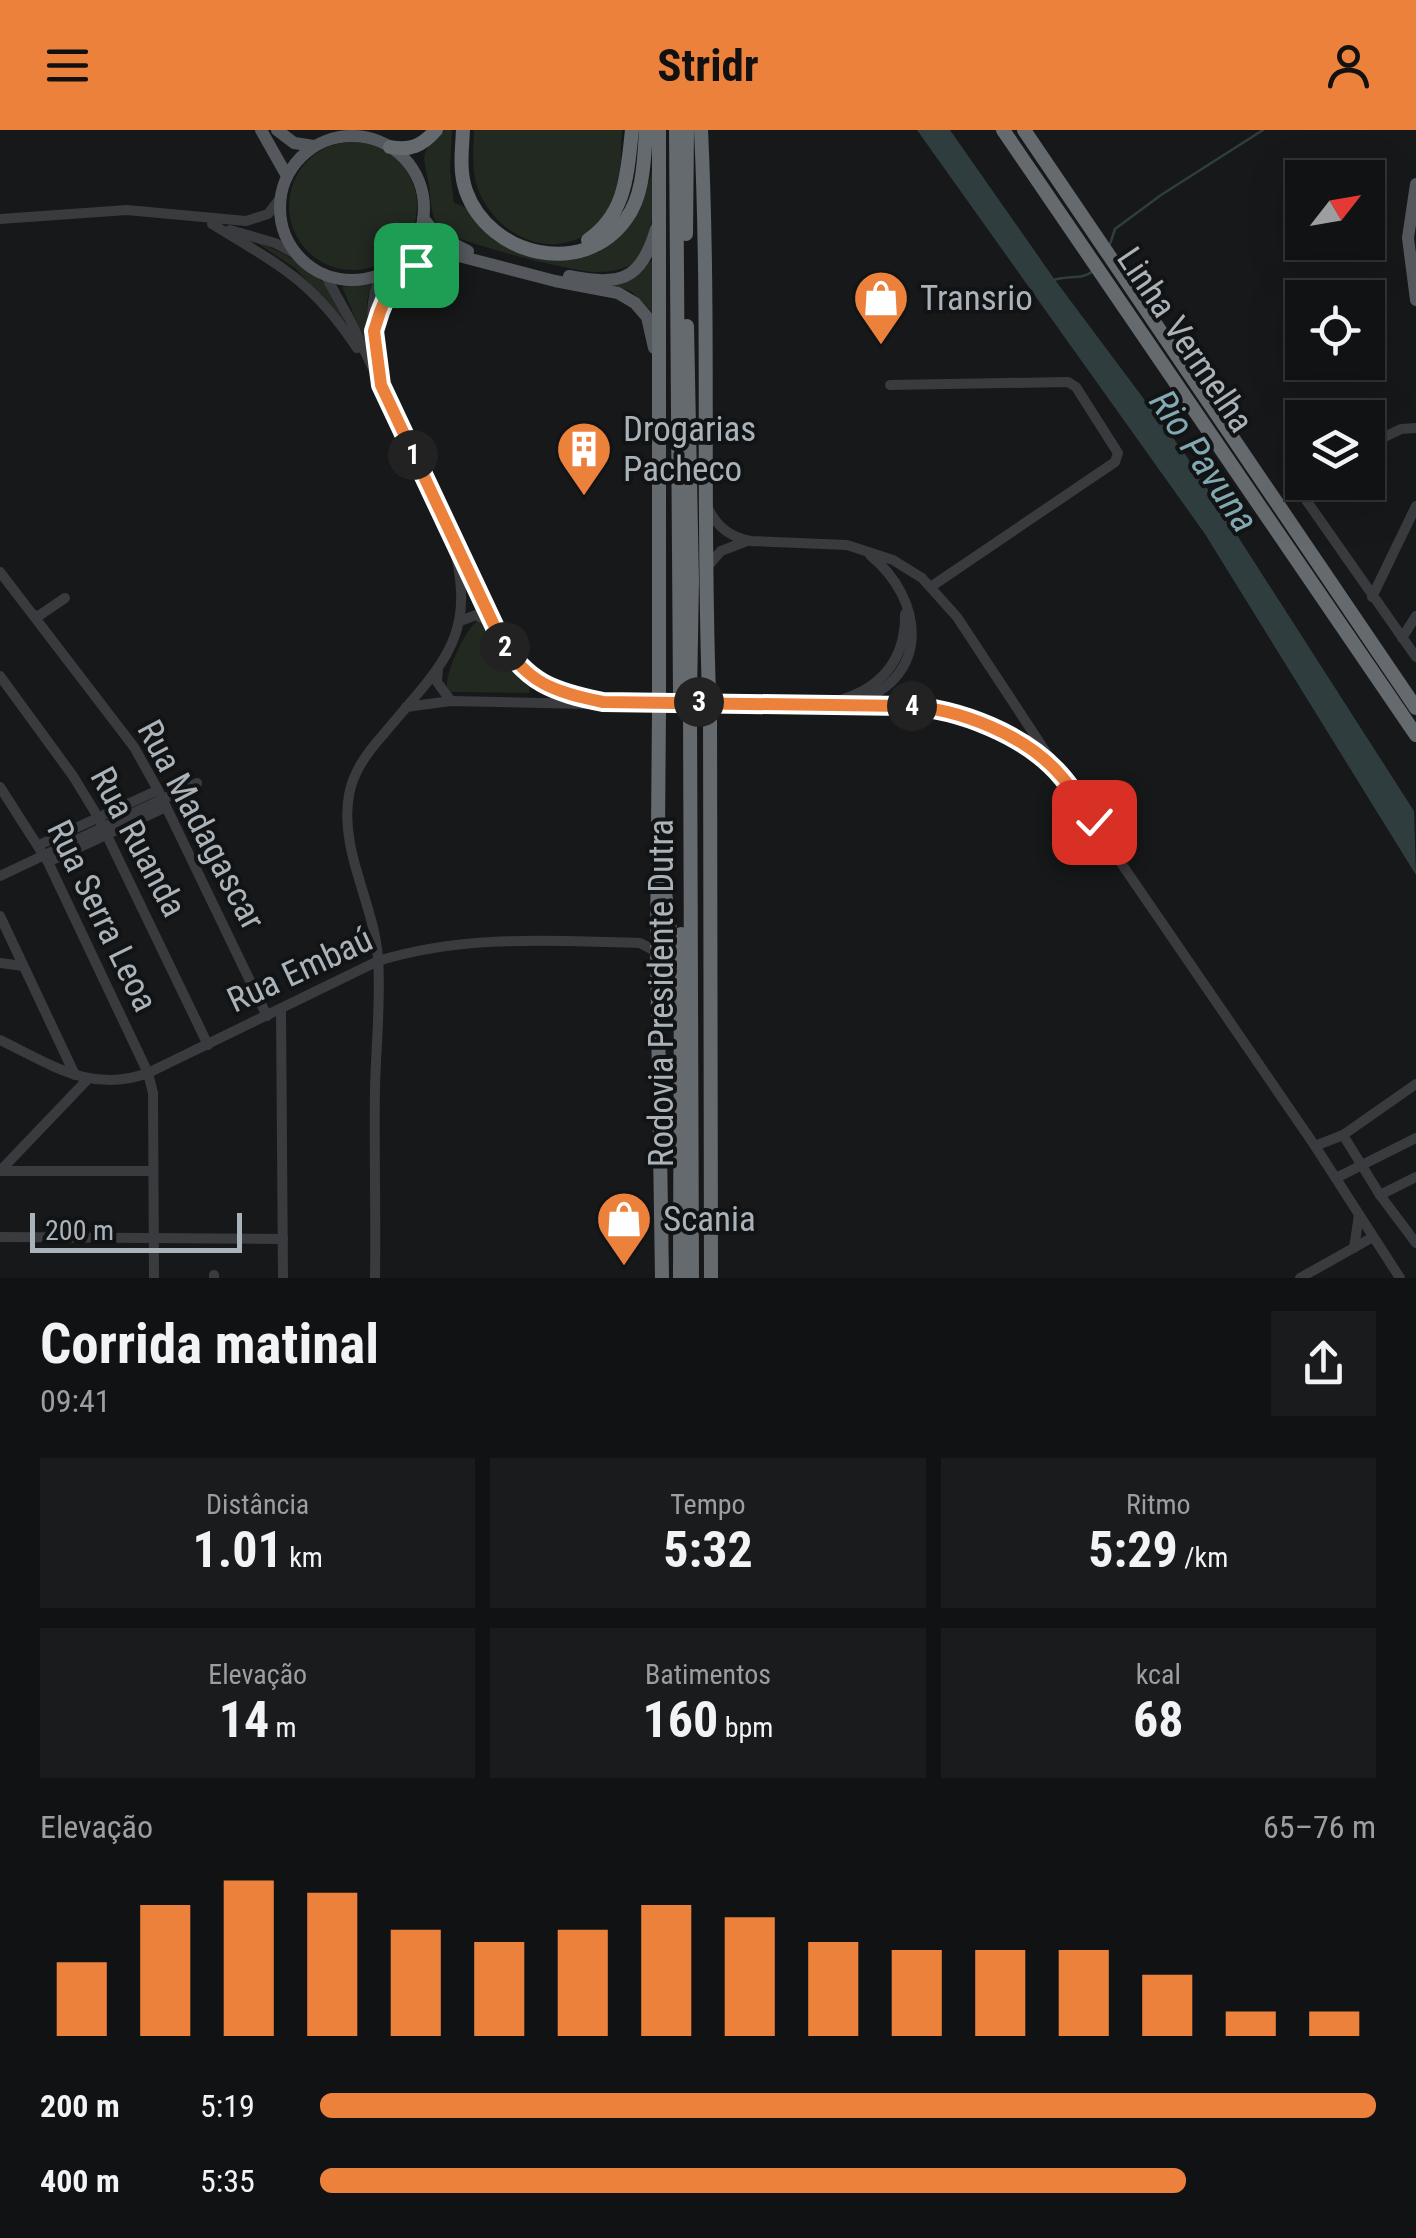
<!DOCTYPE html>
<html lang="pt">
<meta charset="utf-8">
<style>
:root{--surface:#111213;--page:#1a1b1c;--text:#f1f3f6;--muted:#9c9ea0;--line:#303233;--accent:#ec813c}
body{margin:0;font-family:"Roboto Condensed",sans-serif;background:var(--page);color:var(--text);height:100vh;display:flex;flex-direction:column;font-size:38px;white-space:nowrap}
*{box-sizing:border-box;margin:0}
p{font-size:32px;color:var(--muted)}
.icon{flex:none;width:55px;height:55px;fill:none;stroke:currentColor;stroke-width:2;stroke-linecap:round;stroke-linejoin:round}
.map{position:relative;height:1148px;overflow:hidden}
.details{display:flex;flex-direction:column;background:var(--surface);flex:1}
.details>*{flex:none}
.needle{width:65px;rotate:59deg}
.tools{position:absolute;left:1285px;top:30px;display:grid;gap:20px}
.tools a{display:grid;place-items:center;width:100px;height:100px;border-radius:0px;background:var(--surface);box-shadow:0 10px 40px #0002,0 0 0 2px var(--line);font-size:50px}
.scale{position:absolute;left:30px;bottom:25px;width:212px;box-sizing:border-box;padding-left:10px;border:5px solid #aab3b9;border-top:0;font-size:28px;line-height:35px;white-space:nowrap;color:#aab3b9;-webkit-text-stroke:8px #121314;paint-order:stroke}
.pin{position:absolute;display:grid;place-items:center;width:85px;height:85px;color:#fff;margin:-42px;border-radius:20px;box-shadow:0 5px 15px #0006}
.km{position:absolute;width:50px;height:50px;margin:-25px;border-radius:50%;background:#222;color:#fff;font-size:28px;line-height:50px;text-align:center}
.round{display:grid;place-items:center;flex:none;width:105px;height:105px;border-radius:0px;background:var(--page)}
.headline{display:flex;align-items:center;justify-content:space-between;height:170px;padding:0 40px}
h1{font-size:55px;font-weight:700;line-height:75px}
.metrics{display:grid;grid-template-columns:repeat(3,1fr);gap:15px;height:170px;padding:10px 40px}
.metrics div{display:grid;align-content:center;border-radius:0px;background:var(--page);text-align:center}
.metrics b{font-size:50px;font-weight:700}
.metrics small{font-size:28px;font-weight:400}
.metrics p{font-size:28px}
.chart{height:280px;padding:20px 40px}
.chart p{display:flex;justify-content:space-between}
.chart svg{width:100%;height:180px;margin-top:10px;stroke:var(--accent);stroke-width:6}
ul{padding:0 40px;list-style:none;font-size:32px}
li{display:grid;grid-template-columns:160px 120px 1fr;align-items:center;height:75px}
li i{height:25px;border-radius:12px;background:var(--accent)}
header{display:flex;justify-content:space-between;align-items:center;height:130px;padding:0 40px;background:var(--accent);color:#111;font-size:45px;font-weight:700}
.map>svg:first-child{display:block}
.green{fill:#222921}
.water{fill:#303d3f}
.lines{fill:none;stroke-linecap:round;stroke-linejoin:round}
.stream{stroke:#303d3f;stroke-width:2.5}
.minor{stroke:#393b3e;stroke-width:10}
.major{stroke:#55595d;stroke-width:12}
.highway{stroke:#656a6f;stroke-width:14}
.minor-bridge{stroke:#393b3e;stroke-width:10}
.route-casing{stroke:#fff;stroke-width:20}
.route{stroke:#ec813c;stroke-width:12}
.labels{text-anchor:middle;dominant-baseline:central;stroke-width:8;stroke-linejoin:round;paint-order:stroke}
.poi-label{font-size:35px;fill:#aab3b9;stroke:#121314;text-anchor:start}
.street-label{font-size:35px;fill:#aab3b9;stroke:#121314}
.water-label{font-size:38px;font-style:italic;fill:#82a9b2;stroke:#121314}
</style>
<header><svg class="icon" aria-label="menu" viewBox="0 0 24 24"><path d="M4 6h16M4 12h16M4 18h16"/></svg>Stridr<svg class="icon" aria-label="person" viewBox="0 0 24 24"><circle cx="12" cy="8" r="4"/><path d="M4 21q1-7 8-7t8 7"/></svg></header>
<div class="map">
<svg width="1416" height="1148" viewBox="0 0 1416 1148">
<rect width="100%" height="100%" fill="#171819"/>
<g class="green">
<path d="M442 0H452L450 40 454 73C474 77 478 98 494 109 510 120 527 122 546 125 613 136 636 92 654 36 653 66 656 101 639 127 631 139 611 142 597 142 576 143 454 112 441 99 430 89 431 68 429 55 423 23 419 26 442 0Z"/>
<path d="M474 0H622C620 22 623 48 614 69 587 133 513 126 482 68 471 48 473 23 474 0Z"/>
<circle cx="353" cy="76" r="64"/>
<path d="M256 112C279 119 317 142 332 162 338 170 341 183 345 192L295 138Z"/>
<path d="M652 130V182L631 161 609 154 629 150Z"/>
<path d="M372 153 367 171 373 230 342 157Z"/>
<path d="M480 489H484L530 556 529 563 451 562 447 557C445 542 467 495 480 489Z"/>
</g>
<path class="water" d="M917 0H950L1055 150 1185 324 1414 681 1416 745 1205 404Z"/>
<g class="lines">
<g class="stream">
<path d="M1110 114 1115 99 1161 65 1263 0"/>
<path d="M1054 150C1067 145 1083 150 1093 141"/>
</g>
<g class="minor">
<path d="M0 89 127 80 246 91 268 84 281 67"/>
<path d="M212 94C279 135 312 150 357 218"/>
<path d="M230 100 275 113 298 125"/>
<path d="M324 143 350 190 453 407"/>
<path d="M380 249C376 213 364 176 382 143"/>
<path d="M890 255 1068 252 1076 257 1118 323 1115 332 932 456"/>
<path d="M1368 315 1401 299 1416 298"/>
<path d="M1302 351 1299 360 1416 527"/>
<path d="M707 376C716 396 728 406 750 411L847 415 893 430 922 448 957 487 1057 639"/>
<path d="M463 427C515 531 513 576 649 572"/>
<path d="M708 436 721 421 747 411"/>
<path d="M0 442 134 617 158 660 267 886"/>
<path d="M1372 467 1416 376"/>
<path d="M35 485 37 487 65 468"/>
<path d="M460 491 476 485 494 495"/>
<path d="M1402 508 1416 486"/>
<path d="M438 538 437 552 451 571"/>
<path d="M0 546 73 646 98 687 208 915"/>
<path d="M836 571C880 560 906 530 905 484"/>
<path d="M727 572 905 575C964 580 1015 608 1060 644L1315 1016 1400 1148"/>
<path d="M856 572C932 547 924 469 870 425"/>
<path d="M406 577 451 571 587 574"/>
<path d="M0 657 48 732 148 943 153 963 154 1148"/>
<path d="M39 715 158 660"/>
<path d="M48 732 166 677"/>
<path d="M0 746 197 653"/>
<path d="M0 786 75 945"/>
<path d="M0 833 23 836"/>
<path d="M281 879 283 1148"/>
<path d="M0 910C50 934 91 964 148 943L378 831C466 804 550 811 640 813L657 822"/>
<path d="M1343 1005 1380 1065 1416 1113"/>
<path d="M1315 1016 1343 1005 1416 954"/>
<path d="M0 1041H153"/>
<path d="M0 1041 87 950"/>
<path d="M1336 1048 1416 1008"/>
<path d="M1380 1065 1416 1047"/>
<path d="M0 1107 283 1109"/>
<path d="M1354 1118 1359 1085"/>
<path d="M214 1145V1148"/>
<path d="M375 1148C376 1085 374 1021 375 958 376 915 381 871 378 828 374 773 339 720 349 665 353 642 367 623 382 606 444 531 480 508 451 405"/>
<path d="M1300 1148 1373 1107"/>
</g>
<g class="major">
<path d="M261 0 287 46"/>
<path d="M277 0 294 13 314 16"/>
<circle cx="352" cy="78" r="72"/>
<path d="M1416 54 1408 108 1416 170"/>
<path d="M423 88 438 106 468 121"/>
<path d="M406 124 432 119 555 151 618 163 635 173 647 187 654 218"/>
<path d="M569 146C620 156 641 151 656 99"/>
<path d="M374 201C388 153 397 133 451 128"/>
</g>
<g class="highway">
<path d="M463 0C462 20 459 42 466 61 489 126 583 149 626 89 644 65 644 29 646 0"/>
<path d="M659 0V565"/>
<path d="M676 0 680 564"/>
<path d="M701 0C710 188 702 376 709 563"/>
<path d="M1003 0 1416 605"/>
<path d="M1024 0 1416 578"/>
<path d="M390 17C410 21 422 16 436 0"/>
<path d="M686 104 687 0"/>
<path d="M588 110C627 83 627 43 632 0"/>
<path d="M687 196 692 451 690 564"/>
<path d="M710 577 711 1148"/>
<path d="M690 578 692 1148"/>
<path d="M659 579 657 822 662 1148"/>
<path d="M665 762 673 825"/>
<path d="M680 1148 681 804"/>
</g>
<path class="minor-bridge" d="M649 572H727"/>
</g>
<g class="lines">
<g class="route-casing">
<path id="route" d="M416 135 392 153 380 182 374 201 381 255 500 508C526 553 554 562 603 572L905 576C958 578 1027 605 1062 647 1074 661 1084 677 1094 692"/>
</g>
<use href="#route" class="route"/>
</g>
<defs>
<g id="shop-pin" transform="scale(2.875)"><path d="M0 17L-7.5 6A9.5 9.5 0 1 1 7.5 6Z" fill="#ec813c" stroke="#121314"/><path d="M-5-2.5h2.3a2.7 3.5 0 0 1 5.4 0H5L5.5 6h-11ZM-1.5-2.5h3a1.5 2.3 0 0 0-3 0Z" fill="#fff"/></g>
<g id="building-pin" transform="scale(2.875)"><path d="M0 17L-7.5 6A9.5 9.5 0 1 1 7.5 6Z" fill="#ec813c" stroke="#121314"/><path d="M-4-6H4V6H1V3H-1V6H-4ZM-2.5-4.3h1.7v1.8h-1.7ZM.8-4.3h1.7v1.8H.8ZM-2.5-1h1.7V.8h-1.7ZM.8-1h1.7V.8H.8Z" fill="#fff"/></g>
</defs>
<g fill-rule="evenodd">
<use href="#shop-pin" x="881" y="168"/>
<use href="#building-pin" x="584" y="319"/>
<use href="#shop-pin" x="624" y="1089"/>
</g>
<g class="labels">
<g class="poi-label">
<text x="920" y="168">Transrio</text>
<text x="623" y="299">Drogarias<tspan x="623" dy="40">Pacheco</tspan></text>
<text x="663" y="1089">Scania</text>
</g>
<g class="street-label">
<text transform="translate(1185 210) rotate(56)">Linha Vermelha</text>
<text transform="translate(201 695) rotate(62)">Rua Madagascar</text>
<text transform="translate(138 712) rotate(62)">Rua Ruanda</text>
<text transform="translate(102 786) rotate(64)">Rua Serra Leoa</text>
<text transform="translate(300 840) rotate(-25)">Rua Embaú</text>
<text transform="translate(661 863) rotate(-90)">Rodovia Presidente Dutra</text>
</g>
<g class="water-label">
<text transform="translate(1204 331) rotate(56)">Rio Pavuna</text>
</g>
</g>
</svg>
<div class="tools">
<a><svg class="needle" viewBox="-14 -14 28 28"><path d="M0-13l5 13h-10z" fill="#e53935"/><path d="M0 13l5-13h-10z" fill="#9c9ea0"/></svg></a>
<a><svg class="icon" aria-label="locate" viewBox="0 0 24 24"><circle cx="12" cy="12" r="6"/><path d="M12 2v4M12 18v4M2 12h4M18 12h4"/></svg></a>
<a><svg class="icon" aria-label="layers" viewBox="0 0 24 24"><path d="M12 4l9 5-9 5-9-5zM3 14l9 5 9-5"/></svg></a>
</div>
<div class="scale">200 m</div>
<div class="pin" style="left:416px;top:135px;background:#1e9e55"><svg class="icon" aria-label="arrive" viewBox="0 0 24 24"><path d="M6 21V4h12l-3 4 3 4H6"/></svg></div>
<div class="pin" style="left:1094px;top:692px;background:#d93025"><svg class="icon" aria-label="check" viewBox="0 0 24 24"><path d="M5 12l5 5 9-10"/></svg></div>
<b class="km" style="left:413px;top:325px">1</b>
<b class="km" style="left:505px;top:517px">2</b>
<b class="km" style="left:699px;top:572px">3</b>
<b class="km" style="left:912px;top:576px">4</b>
</div>
<section class="details">
<div class="headline"><div><h1>Corrida matinal</h1><p>09:41</p></div><a class="round"><svg class="icon" aria-label="share" viewBox="0 0 24 24"><path d="M12 15V3M7 8l5-5 5 5M5 13v7h14v-7"/></svg></a></div>
<div class="metrics">
<div><p>Distância</p><b>1.01<small> km</small></b></div>
<div><p>Tempo</p><b>5:32</b></div>
<div><p>Ritmo</p><b>5:29<small> /km</small></b></div>
</div>
<div class="metrics">
<div><p>Elevação</p><b>14<small> m</small></b></div>
<div><p>Batimentos</p><b>160<small> bpm</small></b></div>
<div><p>kcal</p><b>68</b></div>
</div>
<div class="chart"><p><span>Elevação</span>65–76 m</p>
<svg viewBox="0 0 160 44" preserveAspectRatio="none"><path d="M5 44V26M15 44V12M25 44V6M35 44V9M45 44V18M55 44V21M65 44V18M75 44V12M85 44V15M95 44V21M105 44V23M115 44V23M125 44V23M135 44V29M145 44V38M155 44V38"/></svg>
</div>
<ul>
<li><b>200 m</b>5:19<i style="width:100%"></i></li>
<li><b>400 m</b>5:35<i style="width:82%"></i></li>
</ul>
</section>
